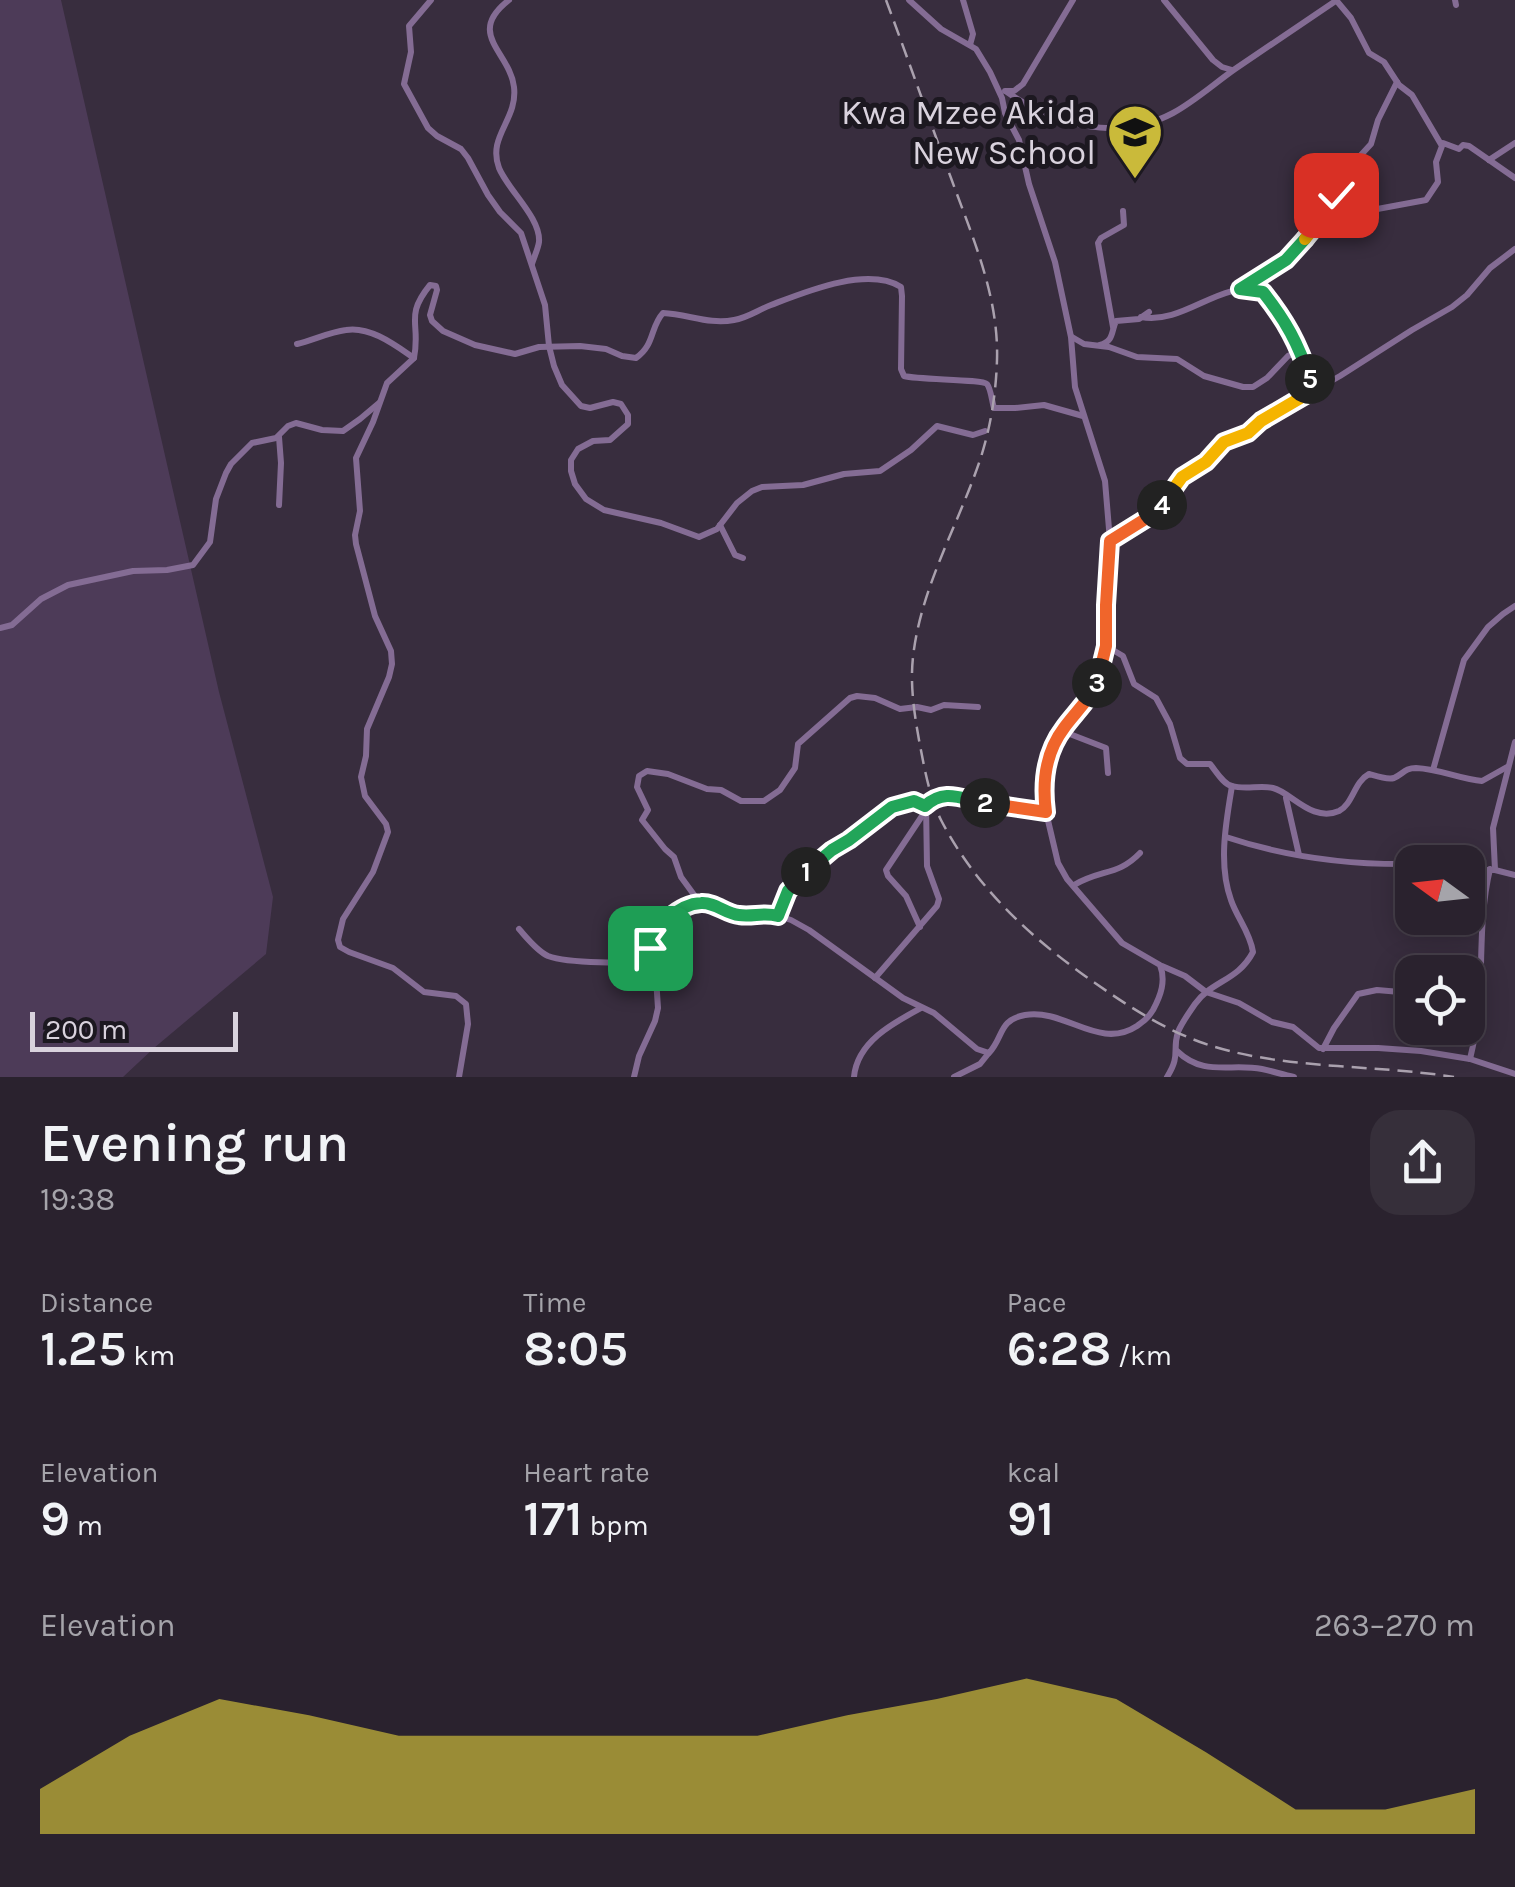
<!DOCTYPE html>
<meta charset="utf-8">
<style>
:root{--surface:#2a222e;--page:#362f3a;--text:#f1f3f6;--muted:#a5a4aa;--line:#463f4a;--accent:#caba3a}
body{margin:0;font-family:Karla,sans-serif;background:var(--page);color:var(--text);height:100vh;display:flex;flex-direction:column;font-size:38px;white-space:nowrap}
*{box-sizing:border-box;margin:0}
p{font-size:32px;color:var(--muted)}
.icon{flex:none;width:55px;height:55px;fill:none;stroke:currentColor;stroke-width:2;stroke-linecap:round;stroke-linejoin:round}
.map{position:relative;height:1077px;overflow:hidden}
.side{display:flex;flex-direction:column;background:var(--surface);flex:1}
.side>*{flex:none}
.needle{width:65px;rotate:285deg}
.tools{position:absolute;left:1395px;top:845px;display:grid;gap:20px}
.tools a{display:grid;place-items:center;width:90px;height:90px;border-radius:20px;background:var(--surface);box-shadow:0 5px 25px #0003,0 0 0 2px var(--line);font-size:50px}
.scale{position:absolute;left:30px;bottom:25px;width:208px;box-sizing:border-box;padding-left:10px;border:5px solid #d9d2dd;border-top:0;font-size:28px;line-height:35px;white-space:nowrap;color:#d9d2dd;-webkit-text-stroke:8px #1c1820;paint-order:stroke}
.pin{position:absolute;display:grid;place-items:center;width:85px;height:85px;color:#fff;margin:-42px;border-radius:20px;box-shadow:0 5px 15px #0006}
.km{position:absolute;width:50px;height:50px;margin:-25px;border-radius:50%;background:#222;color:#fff;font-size:28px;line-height:50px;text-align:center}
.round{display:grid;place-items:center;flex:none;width:105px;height:105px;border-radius:30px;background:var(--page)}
.overview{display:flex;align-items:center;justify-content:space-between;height:170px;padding:0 40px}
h1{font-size:55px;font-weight:600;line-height:75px}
.metrics{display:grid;grid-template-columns:repeat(3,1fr);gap:15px;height:170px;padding:10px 40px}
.metrics div{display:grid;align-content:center}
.metrics b{font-size:50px;font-weight:600}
.metrics small{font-size:28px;font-weight:400}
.metrics p{font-size:28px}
.chart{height:280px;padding:20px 40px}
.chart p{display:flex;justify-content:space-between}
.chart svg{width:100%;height:180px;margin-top:10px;fill:var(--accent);opacity:.7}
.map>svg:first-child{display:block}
.green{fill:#4d3b58}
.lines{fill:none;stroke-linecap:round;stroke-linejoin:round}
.street{stroke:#846c94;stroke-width:6}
.rail{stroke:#aaa1ae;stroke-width:2.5;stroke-dasharray:15 8;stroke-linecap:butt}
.split-1-casing{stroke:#fff;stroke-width:20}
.split-2-casing{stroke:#fff;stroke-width:20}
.split-3-casing{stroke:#fff;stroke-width:20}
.split-4-casing{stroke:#fff;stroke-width:20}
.split-5-casing{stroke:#fff;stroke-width:20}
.split-6-casing{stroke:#fff;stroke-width:20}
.split-7-casing{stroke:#fff;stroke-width:20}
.split-1{stroke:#22a559;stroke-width:12}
.split-2{stroke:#22a559;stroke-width:12}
.split-3{stroke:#f0652b;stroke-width:12}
.split-4{stroke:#f0652b;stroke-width:12}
.split-5{stroke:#f5b400;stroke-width:12}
.split-6{stroke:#22a559;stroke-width:12}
.split-7{stroke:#f5b400;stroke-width:12}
.labels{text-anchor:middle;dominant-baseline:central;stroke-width:10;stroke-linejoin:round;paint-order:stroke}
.poi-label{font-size:35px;fill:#d9d2dd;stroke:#1c1820;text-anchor:end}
</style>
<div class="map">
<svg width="1515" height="1077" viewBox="0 0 1515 1077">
<rect width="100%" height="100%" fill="#382d3e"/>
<path class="green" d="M0 0H61L219 692 273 897 266 954 154 1048 123 1077H0Z"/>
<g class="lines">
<g class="street">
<path d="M431 0 409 26 411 52 404 84 428 128 437 136 461 149 468 158 488 195 500 212 521 233 545 305 549 346 554 366 562 385 581 406 590 408 613 402 621 404 628 415V424L610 440 593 441 578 449 571 460V471L575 484 586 499 604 510 661 523 699 537 717 529 737 503 752 491 762 487 803 485 844 474 880 471 911 450 937 426 973 435 985 431"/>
<path d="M509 0C465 34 510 52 514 87 518 120 487 136 499 168 508 190 541 218 539 242 538 249 534 257 532 264"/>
<path d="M963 0 973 34 970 45"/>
<path d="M1164 0 1213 60 1222 67 1232 70"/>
<path d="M1455 0 1456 5"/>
<path d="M1005 91H1014L1023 84 1073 0"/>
<path d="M1007 92C1055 126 1119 142 1173 113 1195 101 1215 83 1235 69 1269 46 1303 23 1337 0"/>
<path d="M1443 143 1459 149 1463 145 1469 146 1515 178"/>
<path d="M1489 160 1515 143"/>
<path d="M1316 226 1328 223 1350 206 1372 210 1426 200 1438 182 1436 162 1442 146 1412 95 1399 85 1384 62 1369 53 1351 18 1336 0"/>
<path d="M1240 289 1286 261 1324 216 1349 168 1371 144 1378 120 1397 82"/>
<path d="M1141 317C1185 325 1220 279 1263 291L1282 314 1300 350 1314 390"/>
<path d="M1113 327 1098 243 1101 238 1124 225 1123 211"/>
<path d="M1072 337 1084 344 1109 347 1137 357 1177 359 1204 376 1243 387H1253L1267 378 1288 356 1300 350"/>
<path d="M297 344C313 340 330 332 346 330 370 326 395 345 414 358"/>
<path d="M1100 345C1114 341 1111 332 1116 321L1139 319 1149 312"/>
<path d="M279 437 281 463 279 505"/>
<path d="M720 525 735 555 743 558"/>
<path d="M1110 541 1155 513 1182 477 1206 462 1225 442 1248 433 1261 421 1340 376 1412 330 1452 307 1467 295 1490 268 1515 249"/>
<path d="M0 628 12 625 41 599 68 585 133 571 167 570 193 565 210 542 216 499 226 473 231 464 252 443 276 438 288 426 296 423 322 430 343 431 360 419 379 403"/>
<path d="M1106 646 1123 656 1134 684 1156 698 1170 724 1180 758 1187 764H1210C1216 771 1223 784 1232 786 1245 790 1260 785 1273 788 1291 792 1312 823 1339 811 1353 804 1354 782 1369 774 1376 776 1387 780 1394 778 1403 774 1405 768 1416 768 1440 769 1460 779 1482 781L1507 767"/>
<path d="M1062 731 1106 748 1108 773"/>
<path d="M1433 770 1464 660 1488 627 1503 614 1515 606"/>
<path d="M1286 798 1299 855"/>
<path d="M1226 837C1286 857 1349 865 1412 864"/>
<path d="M1468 870H1495L1515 875"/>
<path d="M1495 870 1493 828 1515 742"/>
<path d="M1074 885C1101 869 1118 876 1140 853"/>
<path d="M700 903 681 877 674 857 665 849 642 820 648 810 637 787 639 776 647 771 668 774 707 789 721 790 741 801H764L780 790 795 768 798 744 850 698 857 696 875 698 900 709 917 707 931 710 944 705 978 707"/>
<path d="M778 916C788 878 821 859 851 838 872 824 897 793 925 805"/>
<path d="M920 927 906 896 888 876 886 870 924 813"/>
<path d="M519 929C527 938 537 951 548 956 569 964 629 963 653 961"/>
<path d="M1162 966 1185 976 1206 992 1239 1003 1272 1022 1293 1027 1319 1048H1378L1421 1051 1470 1059 1515 1074"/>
<path d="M875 978 937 906 939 899 927 866 926 804 934 798 952 794 991 805 1046 812"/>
<path d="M1468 998 1480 999"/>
<path d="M1323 1049 1334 1028 1358 994 1377 990 1412 993"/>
<path d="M1177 1051C1204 1077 1230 1063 1262 1069 1273 1071 1283 1075 1294 1077"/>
<path d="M1470 1059C1475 1038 1479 1017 1480 996 1482 953 1480 911 1490 869"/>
<path d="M459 1077 468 1024 466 1004 456 996 424 992 393 968 349 952 340 947 338 940 343 919 373 872 388 832 386 824 365 796 361 777 366 756 367 729 389 677 392 664 391 651 375 616 356 544 355 535 360 511 356 458 373 422 387 383 414 358C421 323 404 317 430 285L436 286 437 290 430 315 432 321 443 331 475 345 515 354 539 347 580 346 606 349 622 356 636 358C655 345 650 327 663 313 688 314 709 325 734 320 747 318 758 310 771 305 805 292 867 266 901 287L902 296 901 369 904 376C919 380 982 379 987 384 991 389 992 402 994 408H1015L1044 405 1083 416"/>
<path d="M634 1077 639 1056 655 1021 658 1008 656 978 650 948 653 935 671 917 700 903 721 908 736 915 769 913 791 920 809 930 903 998 934 1013 977 1049 989 1053C1004 1037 998 1020 1025 1015 1065 1008 1099 1051 1137 1026 1144 1021 1148 1018 1153 1010 1161 995 1166 981 1160 965L1122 943 1067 879 1058 863 1046 812 1045 776 1052 748 1062 731 1094 690 1099 679 1106 646 1105 605 1110 541 1105 481 1075 387 1071 337 1055 262 1029 184 1019 140 1005 113 1002 98 990 72 976 49 941 29 909 0"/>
<path d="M854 1077C857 1042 893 1023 921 1008"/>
<path d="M954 1077 980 1064 988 1054"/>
<path d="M1167 1077C1181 1055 1172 1051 1178 1032 1182 1022 1189 1013 1195 1004 1211 981 1238 981 1253 952 1250 932 1237 918 1231 900 1218 864 1226 822 1232 786"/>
</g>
<path class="rail" d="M886 0C908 59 929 119 951 178 972 236 999 296 997 360 996 393 991 425 981 457 959 524 921 586 913 657 910 685 914 712 919 740 924 766 929 796 941 820 976 888 1032 939 1095 983 1128 1006 1162 1028 1200 1042 1277 1070 1373 1064 1454 1077"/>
</g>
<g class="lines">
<g class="split-1-casing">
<path id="split-1" d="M650 948C653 928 679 904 701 903 715 902 726 914 739 915 753 917 764 912 778 916L788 891 806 872"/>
</g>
<g class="split-2-casing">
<path id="split-2" d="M806 872 832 850 849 840 892 807 914 801 925 806C945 788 961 799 985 803"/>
</g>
<g class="split-3-casing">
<path id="split-3" d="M985 803 1046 812C1042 782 1045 753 1064 728 1075 713 1089 700 1097 683"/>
</g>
<g class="split-4-casing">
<path id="split-4" d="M1097 683 1106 646V605L1110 541 1155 513 1162 505"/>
</g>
<g class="split-5-casing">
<path id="split-5" d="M1162 505 1182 477 1206 462 1224 442 1248 433 1261 421 1314 390 1310 379"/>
</g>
<g class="split-6-casing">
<path id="split-6" d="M1305 239 1286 260 1240 289 1263 292C1286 321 1298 343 1310 379"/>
</g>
<g class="split-7-casing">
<path id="split-7" d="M1305 239 1324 216 1336 195"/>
</g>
<use href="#split-1" class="split-1"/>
<use href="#split-2" class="split-2"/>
<use href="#split-3" class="split-3"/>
<use href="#split-4" class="split-4"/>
<use href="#split-5" class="split-5"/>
<use href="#split-6" class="split-6"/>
<use href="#split-7" class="split-7"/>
</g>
<defs>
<g id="school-pin" transform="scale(2.875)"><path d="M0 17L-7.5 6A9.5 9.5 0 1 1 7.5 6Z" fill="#caba3a" stroke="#1c1820"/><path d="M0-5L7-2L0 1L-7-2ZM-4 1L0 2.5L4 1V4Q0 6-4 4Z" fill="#111"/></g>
</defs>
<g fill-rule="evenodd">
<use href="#school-pin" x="1135" y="132"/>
</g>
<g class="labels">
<g class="poi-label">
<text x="1096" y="112">Kwa Mzee Akida<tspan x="1096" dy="40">New School</tspan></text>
</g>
</g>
</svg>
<div class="tools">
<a><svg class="needle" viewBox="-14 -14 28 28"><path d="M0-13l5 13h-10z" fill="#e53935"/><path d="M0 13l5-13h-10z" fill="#a5a4aa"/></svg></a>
<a><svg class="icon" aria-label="locate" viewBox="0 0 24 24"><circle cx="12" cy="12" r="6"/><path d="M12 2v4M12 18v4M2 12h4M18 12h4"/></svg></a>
</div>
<div class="scale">200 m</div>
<div class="pin" style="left:650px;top:948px;background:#1e9e55"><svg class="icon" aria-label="arrive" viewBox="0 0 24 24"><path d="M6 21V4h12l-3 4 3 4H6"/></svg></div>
<div class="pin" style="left:1336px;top:195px;background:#d93025"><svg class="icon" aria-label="check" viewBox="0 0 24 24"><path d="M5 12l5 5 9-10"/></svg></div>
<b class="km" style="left:806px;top:872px">1</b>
<b class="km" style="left:985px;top:803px">2</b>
<b class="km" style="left:1097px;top:683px">3</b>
<b class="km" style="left:1162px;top:505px">4</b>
<b class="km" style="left:1310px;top:379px">5</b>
</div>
<section class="side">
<div class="overview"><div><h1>Evening run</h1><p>19:38</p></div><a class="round"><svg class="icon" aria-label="share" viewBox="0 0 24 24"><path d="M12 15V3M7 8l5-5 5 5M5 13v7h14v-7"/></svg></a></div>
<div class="metrics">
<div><p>Distance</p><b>1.25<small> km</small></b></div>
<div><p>Time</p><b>8:05</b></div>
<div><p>Pace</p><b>6:28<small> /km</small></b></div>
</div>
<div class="metrics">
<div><p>Elevation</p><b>9<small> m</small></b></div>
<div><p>Heart rate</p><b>171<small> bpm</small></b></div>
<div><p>kcal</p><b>91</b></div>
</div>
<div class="chart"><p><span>Elevation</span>263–270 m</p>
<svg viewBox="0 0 160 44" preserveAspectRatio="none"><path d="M0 44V33L10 20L20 11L30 15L40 20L50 20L60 20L70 20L80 20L90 15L100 11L110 6L120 11L130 24L140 38L150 38L160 33V44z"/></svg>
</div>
</section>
